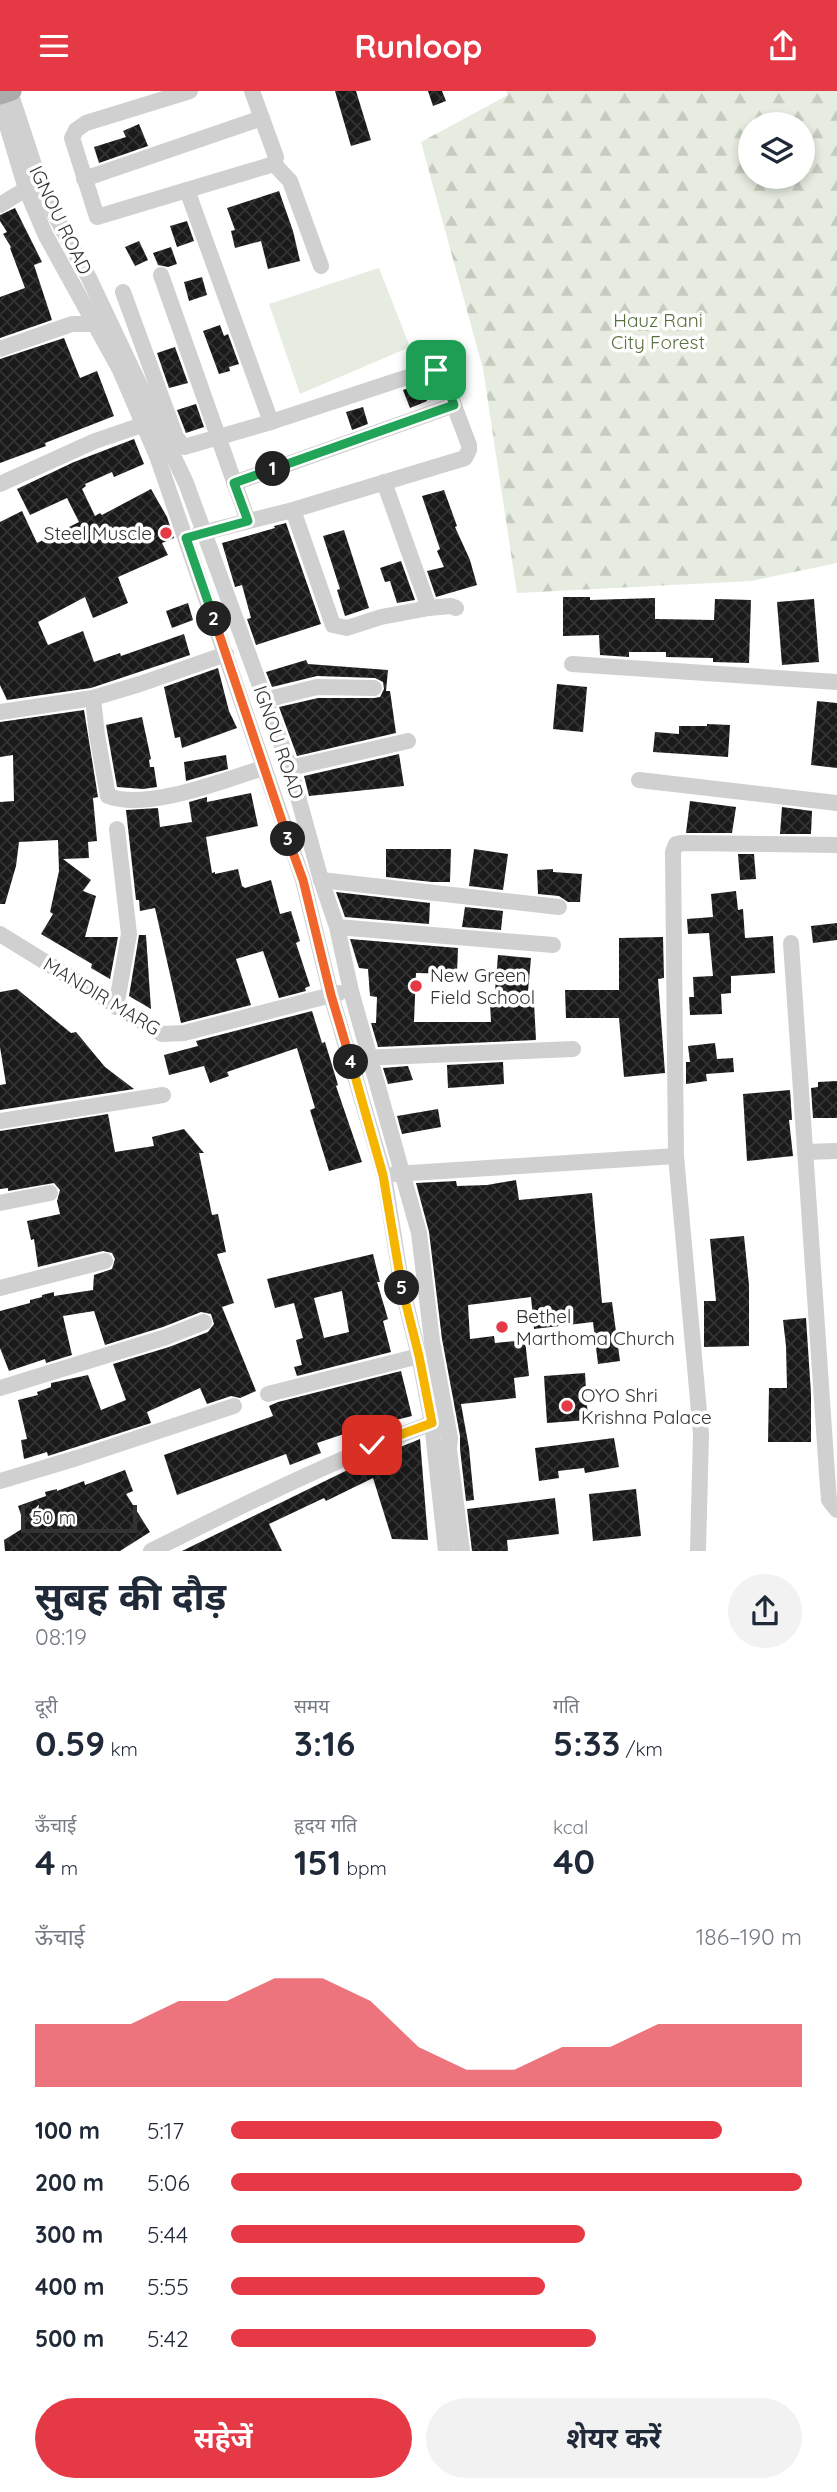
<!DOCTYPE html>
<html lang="hi">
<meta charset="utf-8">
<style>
:root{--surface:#fff;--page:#f2f2f3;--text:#1f2937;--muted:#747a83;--accent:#e63946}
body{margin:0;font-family:Quicksand,"Noto Sans Devanagari",sans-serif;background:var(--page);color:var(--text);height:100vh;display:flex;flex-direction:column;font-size:26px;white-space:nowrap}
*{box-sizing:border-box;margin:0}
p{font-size:23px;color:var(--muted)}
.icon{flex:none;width:38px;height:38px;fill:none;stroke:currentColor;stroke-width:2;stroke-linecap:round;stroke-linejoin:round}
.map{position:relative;height:1460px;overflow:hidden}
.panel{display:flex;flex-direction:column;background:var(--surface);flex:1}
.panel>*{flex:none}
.controls{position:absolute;left:738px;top:21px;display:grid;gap:14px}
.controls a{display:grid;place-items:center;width:77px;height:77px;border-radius:50%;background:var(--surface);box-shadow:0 4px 10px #0003;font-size:35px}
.scale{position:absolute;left:21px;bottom:18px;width:116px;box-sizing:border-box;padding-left:7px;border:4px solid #333;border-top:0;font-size:19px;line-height:24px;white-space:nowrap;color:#333;-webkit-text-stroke:5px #fff;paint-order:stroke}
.pin{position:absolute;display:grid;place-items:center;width:60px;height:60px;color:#fff;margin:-30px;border-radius:14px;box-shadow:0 4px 10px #0006}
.km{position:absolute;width:35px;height:35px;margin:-18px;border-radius:50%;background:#222;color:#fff;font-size:19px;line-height:35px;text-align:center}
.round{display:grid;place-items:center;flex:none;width:74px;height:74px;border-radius:37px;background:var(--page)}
.head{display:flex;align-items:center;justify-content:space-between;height:119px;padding:0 35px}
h1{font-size:38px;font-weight:700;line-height:52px}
.metrics{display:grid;grid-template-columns:repeat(3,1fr);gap:10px;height:119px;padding:7px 35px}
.metrics div{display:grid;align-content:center}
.metrics b{font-size:35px;font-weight:700}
.metrics small{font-size:19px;font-weight:400}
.metrics p{font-size:19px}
.chart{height:196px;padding:14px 35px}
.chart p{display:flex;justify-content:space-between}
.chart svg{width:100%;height:126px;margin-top:7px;fill:var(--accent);opacity:.7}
.primary-button{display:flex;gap:14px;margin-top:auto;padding:14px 35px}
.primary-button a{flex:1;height:80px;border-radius:42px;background:var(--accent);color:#fff;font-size:28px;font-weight:700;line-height:80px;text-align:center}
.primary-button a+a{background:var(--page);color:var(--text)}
ul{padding:0 35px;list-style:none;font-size:23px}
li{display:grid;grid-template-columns:112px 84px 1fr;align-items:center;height:52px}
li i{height:18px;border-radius:9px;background:var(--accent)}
header{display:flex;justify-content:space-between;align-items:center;height:91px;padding:0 35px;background:var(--accent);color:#fff;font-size:32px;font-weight:700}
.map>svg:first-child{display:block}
.forest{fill:url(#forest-firs);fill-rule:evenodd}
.green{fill:#e6ecdf}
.building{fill:url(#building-cross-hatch);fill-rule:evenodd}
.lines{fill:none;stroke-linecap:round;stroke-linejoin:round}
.minor{stroke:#d0d0d0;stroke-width:16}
.major{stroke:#ababab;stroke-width:19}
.split-1-casing{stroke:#fff;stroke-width:14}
.split-2-casing{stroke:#fff;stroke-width:14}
.split-3-casing{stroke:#fff;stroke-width:14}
.split-4-casing{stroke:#fff;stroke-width:14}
.split-5-casing{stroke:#fff;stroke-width:14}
.split-6-casing{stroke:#fff;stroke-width:14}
.split-1{stroke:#22a559;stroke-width:9}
.split-2{stroke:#22a559;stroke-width:9}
.split-3{stroke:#f0652b;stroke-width:9}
.split-4{stroke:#f0652b;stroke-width:9}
.split-5{stroke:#f5b400;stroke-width:9}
.split-6{stroke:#f5b400;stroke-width:9}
.poi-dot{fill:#e63946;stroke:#fff;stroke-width:2.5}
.labels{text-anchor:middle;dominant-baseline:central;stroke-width:7;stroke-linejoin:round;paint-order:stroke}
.street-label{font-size:19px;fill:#333;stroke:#fff}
.park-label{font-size:19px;fill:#56703f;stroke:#fff}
.poi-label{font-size:19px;fill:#333;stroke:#fff;text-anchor:start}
</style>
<header><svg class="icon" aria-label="menu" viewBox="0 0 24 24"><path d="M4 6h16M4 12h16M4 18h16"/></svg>Runloop<svg class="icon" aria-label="share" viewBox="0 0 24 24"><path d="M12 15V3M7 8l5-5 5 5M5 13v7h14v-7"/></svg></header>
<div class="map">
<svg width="837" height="1460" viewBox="0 0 837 1460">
<defs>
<pattern id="forest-firs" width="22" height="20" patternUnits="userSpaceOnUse" patternTransform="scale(1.75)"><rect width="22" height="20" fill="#e6ecdf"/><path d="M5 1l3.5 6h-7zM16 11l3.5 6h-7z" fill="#c6cbc0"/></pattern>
<pattern id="building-cross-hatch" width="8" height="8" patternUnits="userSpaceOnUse" patternTransform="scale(1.75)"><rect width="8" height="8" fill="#1a1a1a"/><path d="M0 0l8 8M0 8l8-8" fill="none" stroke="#333"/></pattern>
</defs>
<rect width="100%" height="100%" fill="#fff"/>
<path class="forest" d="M506 0H837V472L751 490 517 502 483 278 421 51 508 4ZM751 33H803V86H751Z"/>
<path class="green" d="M379 177 410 256 300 303 269 213Z"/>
<g class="building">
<path d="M335 0H356L371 49 351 55Z"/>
<path d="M428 0H442L446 10 433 15Z"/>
<path d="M139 33 148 55 99 72 94 56 126 46 123 40Z"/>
<path d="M279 100 293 140 300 170 268 178 261 150 235 157 231 140 235 139 227 117Z"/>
<path d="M15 117 42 171 34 174 52 229 0 247V206L25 197 10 157 11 156 3 143 7 141 0 130V124Z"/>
<path d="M187 130 194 150 177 156 170 135Z"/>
<path d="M139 150 148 169 135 175 125 156Z"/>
<path d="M171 156 177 173 168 176 158 174 153 162Z"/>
<path d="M202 186 207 204 189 210 184 191Z"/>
<path d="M220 234 224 245 228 243 239 273 229 276 230 280 219 283 203 240Z"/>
<path d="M64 247 80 287 97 280 114 325 45 352 46 355 0 372V268Z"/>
<path d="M175 256 188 292 169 297 157 262Z"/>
<path d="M421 293 427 310 410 317 403 299Z"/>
<path d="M196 313 204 336 186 342 177 319Z"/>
<path d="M363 316 368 333 352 339 346 321Z"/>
<path d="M134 348 144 373 114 386 112 381 85 393 86 395 82 398 95 425 100 422 102 424 151 398 167 426 174 447 162 452 168 464 118 486 128 512 93 527 85 506 38 531 48 554 83 540 94 571 120 562 121 565 184 543 190 564 91 597 7 609 0 594V431L22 420 37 452 79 431 67 407 30 424 17 398 74 371Z"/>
<path d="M444 399 457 435 455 436 470 469 477 494 436 506 427 480 444 476 437 460 440 458 422 405Z"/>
<path d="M286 432 321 533 256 554 247 528 251 527 242 494 235 496 222 452 275 437 274 435Z"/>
<path d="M344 439 369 517 345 525 337 499 340 498 323 445Z"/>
<path d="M401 470 415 509 397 512 390 490 385 491 380 477Z"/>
<path d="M563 506H590V509L655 507V528L714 529 715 508 751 509 749 572 713 571V567L666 566V561H629V566L600 564 599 544 563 545Z"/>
<path d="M814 508 819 571 782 574 777 511Z"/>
<path d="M188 512 193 529 172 537 166 520Z"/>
<path d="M306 569 308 573 388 579 386 600H390L396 642 297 665 279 616 318 607H374L380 606 384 598 383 591 375 587 317 585 272 596 266 581Z"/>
<path d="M218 577 229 620 237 637 182 657 180 646 175 647 164 596Z"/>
<path d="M557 593 587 596 583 641 553 638Z"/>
<path d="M817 610 837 612V677L811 674Z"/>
<path d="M84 619 98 706 93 707 97 750 88 751 89 767 63 768 91 789 83 800 96 805 85 846H118L110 888 91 877 92 873 41 843 53 823 50 821 59 780 58 749 19 751 16 775 5 813H0V711L14 710 13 664 0 666V631Z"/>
<path d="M142 626 151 668 149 669 150 676H154L157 696 143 698 117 696 106 634Z"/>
<path d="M707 633 730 634 728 666 653 661 655 641 679 643V635H707Z"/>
<path d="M399 663 404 695 309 705 304 685Z"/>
<path d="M226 664 228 678 186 690 184 671Z"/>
<path d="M251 702 258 735 206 746 212 782 215 781V783L238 778 242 795 245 797 271 789 280 823 291 820 300 850 296 852 310 895 305 897 306 900 279 907 263 860 236 868 251 914 181 932 155 817 140 820 139 809H136L126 719 158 717 160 736 192 731 189 711 207 706V711Z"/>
<path d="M690 710 736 716 732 742H686Z"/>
<path d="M782 716 812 720 811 743H780Z"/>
<path d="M386 758H451L450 791H432L386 786Z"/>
<path d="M474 758 508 763 503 799 469 795Z"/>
<path d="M738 763H754L756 788 740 789Z"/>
<path d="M553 778V781L582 783 580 811H568L559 805 538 803 537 779Z"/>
<path d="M736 800 738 819 743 818 745 847 773 845 775 882 731 885V902L721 903 722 923 690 924 689 906H694L693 886 713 885 709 842 688 843 687 828 713 826 711 803Z"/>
<path d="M336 801 430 812 429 833 345 826Z"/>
<path d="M465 816 503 820 501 839 462 836Z"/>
<path d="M837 832V849L813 852 811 835Z"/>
<path d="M139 844H146L151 918 129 905Z"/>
<path d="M663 846 664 887 658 888 665 982 624 986 619 927H566L565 899H619V847Z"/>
<path d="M350 848 458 857 457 883 416 882 414 931H491L490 912H494L498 864 531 867 527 911H534L536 949 378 956 371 932H376L377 906 370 905 368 878 359 877Z"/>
<path d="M17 898 71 942 76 941 105 976 134 998 0 1019V994L6 993 0 956V901Z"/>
<path d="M312 920 322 952 325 951 338 994 336 995 362 1071 329 1080 310 1019 315 1017 297 957 227 981 229 985 210 992 204 975 169 984 164 964 198 955 196 950Z"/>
<path d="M715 952 717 968 733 967 734 981 706 983 707 990 686 993V971H690L688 955Z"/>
<path d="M503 971 504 993 448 997 447 974Z"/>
<path d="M408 975 413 989 388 993 383 977Z"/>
<path d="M837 990V1027H813L811 997 818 996V991Z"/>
<path d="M790 999 792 1029H789L793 1065 747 1070 743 1003Z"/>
<path d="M438 1018 441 1036 402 1043 397 1025Z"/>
<path d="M108 1023 115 1061 154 1055 152 1046 184 1038 204 1062H199L212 1124 218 1123 226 1161 217 1163 234 1212 222 1216 256 1300 240 1307 231 1305 207 1313 200 1297 147 1321 151 1332 48 1365 47 1361 24 1368 21 1349 27 1348 18 1309 38 1304 37 1301 51 1296V1292L88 1284 101 1319 126 1309 113 1273 169 1256 208 1241 214 1233 211 1223 201 1221 163 1236 105 1254 94 1220 63 1225 72 1264 46 1272 45 1268 9 1280 0 1257V1220L30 1212V1209L42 1206V1204L54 1201V1205L93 1199 94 1184 112 1178 115 1168 112 1162 103 1160 38 1176 34 1148 31 1149 27 1130 60 1123 57 1110 60 1099 54 1092 8 1100V1097L0 1098V1040Z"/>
<path d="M516 1089 519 1109 592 1102 602 1212 612 1211 620 1270 598 1273 593 1231 534 1238 531 1206 468 1214 470 1248 494 1245 495 1252 525 1249 529 1285 514 1287 516 1307 461 1313 469 1357 474 1409 466 1410 460 1358V1345L442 1248 429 1141 416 1092 456 1090 457 1095 487 1094Z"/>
<path d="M744 1145 749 1194V1255L704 1256V1210H716L710 1148Z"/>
<path d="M373 1163 380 1191H377L388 1228 383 1230 391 1261 297 1285 294 1276 302 1274 296 1249 303 1247 294 1212 275 1217 267 1188ZM342 1200 349 1241 324 1247 314 1207Z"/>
<path d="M806 1227 811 1303V1351H768L769 1297H787L786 1255 783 1229Z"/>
<path d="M401 1280 412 1325 356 1339 317 1352 321 1362 290 1374 286 1363 177 1404 164 1364 273 1325 269 1315 278 1311Z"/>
<path d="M585 1282 588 1329 547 1332 544 1285Z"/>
<path d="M614 1347 619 1376 585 1382 584 1377 558 1380 559 1387 539 1390 535 1357Z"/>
<path d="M420 1348 428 1449 392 1448 373 1387 326 1410 324 1407 269 1433 282 1460H182L366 1370Z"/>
<path d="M125 1379 133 1400 126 1403 150 1441 120 1460H5L4 1449 25 1436 18 1415 46 1405 45 1401 57 1398V1400L84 1390 85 1394Z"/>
<path d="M636 1398 641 1445 593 1450 589 1403Z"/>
<path d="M555 1407 559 1443 507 1449 508 1460H472L467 1418Z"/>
</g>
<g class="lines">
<g class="minor">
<path d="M190 0 86 32 76 39 72 47 97 126 274 73"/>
<path d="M252 0 276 66 274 73 290 90 321 175"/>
<path d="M10 1 44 104 89 187 186 392 290 677 321 789 337 836 351 900 419 1142 432 1250 450 1347 449 1358 462 1460"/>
<path d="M0 11 26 98 45 143 120 279 157 365 303 789 331 904 384 1084 402 1196 419 1265 432 1332 446 1460"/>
<path d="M84 88 262 27"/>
<path d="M187 99 271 331"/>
<path d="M0 114 26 98"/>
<path d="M161 184 248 430"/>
<path d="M123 201 176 346 184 356 271 331 432 278 442 283 469 354V359L465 367 293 419 198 443"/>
<path d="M0 258 72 233H95"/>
<path d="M384 391 429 517"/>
<path d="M234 392 454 314"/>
<path d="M0 393 95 350 145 333"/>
<path d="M293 419 333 534 347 537 381 526 429 517 451 515 456 517"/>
<path d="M572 573 837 591"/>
<path d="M93 607 97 644 108 705C148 720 224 689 263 677"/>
<path d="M265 609 317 596 374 597"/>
<path d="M0 621 93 607 140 593 226 563"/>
<path d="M290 677 408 650"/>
<path d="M639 689 837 712"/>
<path d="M321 789 559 816"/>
<path d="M337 836 553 854"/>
<path d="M0 843 162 943 184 942 339 902"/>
<path d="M791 852 827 1383 829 1409 837 1419"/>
<path d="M116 916 129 843 117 738"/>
<path d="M360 967 573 958"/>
<path d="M0 1030 163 1004"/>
<path d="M805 1061 837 1060"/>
<path d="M395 1083 676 1065"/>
<path d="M0 1112 50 1102"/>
<path d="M0 1197 105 1170"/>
<path d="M0 1297 166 1246 204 1231"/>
<path d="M268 1303 419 1265"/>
<path d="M0 1390 77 1367 234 1315"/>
<path d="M151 1460C243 1414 335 1368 432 1332"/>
<path d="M698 1460 701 1343 676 1065 673 761 676 753 681 752 837 754"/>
</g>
<path class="major" d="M0 4 12 0"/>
</g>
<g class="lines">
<g class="split-1-casing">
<path id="split-1" d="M273 378 454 314 442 283 436 279"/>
</g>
<g class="split-2-casing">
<path id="split-2" d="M214 528 186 447 248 430 234 392 273 378"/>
</g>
<g class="split-3-casing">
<path id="split-3" d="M214 528 288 748"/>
</g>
<g class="split-4-casing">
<path id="split-4" d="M288 748 303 789 331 904 351 971"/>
</g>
<g class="split-5-casing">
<path id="split-5" d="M351 971 383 1084 402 1197"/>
</g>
<g class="split-6-casing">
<path id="split-6" d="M372 1354 432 1332 419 1265 402 1197"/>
</g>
<use href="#split-1" class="split-1"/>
<use href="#split-2" class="split-2"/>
<use href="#split-3" class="split-3"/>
<use href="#split-4" class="split-4"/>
<use href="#split-5" class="split-5"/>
<use href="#split-6" class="split-6"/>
</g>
<g class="poi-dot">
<circle cx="166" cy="442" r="7"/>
<circle cx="416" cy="895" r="7"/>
<circle cx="502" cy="1236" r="7"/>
<circle cx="567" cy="1315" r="7"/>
</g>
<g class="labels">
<g class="street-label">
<text transform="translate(61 129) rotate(64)">IGNOU ROAD</text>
<text transform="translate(279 651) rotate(71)">IGNOU ROAD</text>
<text transform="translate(102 905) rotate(31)">MANDIR MARG</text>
</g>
<g class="park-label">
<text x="658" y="229">Hauz Rani<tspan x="658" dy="22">City Forest</tspan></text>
</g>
<g class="poi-label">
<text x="152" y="442" text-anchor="end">Steel Muscle</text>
<text x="430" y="884">New Green<tspan x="430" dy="22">Field School</tspan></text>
<text x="516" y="1225">Bethel<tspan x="516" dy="22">Marthoma Church</tspan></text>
<text x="581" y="1304">OYO Shri<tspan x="581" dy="22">Krishna Palace</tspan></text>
</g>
</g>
</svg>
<div class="controls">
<a><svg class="icon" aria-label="layers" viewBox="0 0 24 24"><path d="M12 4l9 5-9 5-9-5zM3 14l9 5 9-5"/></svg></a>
</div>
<div class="scale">50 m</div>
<div class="pin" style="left:436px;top:279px;background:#1e9e55"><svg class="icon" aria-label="arrive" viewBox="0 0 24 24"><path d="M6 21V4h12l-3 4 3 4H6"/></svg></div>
<div class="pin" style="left:372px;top:1354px;background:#d93025"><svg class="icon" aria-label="check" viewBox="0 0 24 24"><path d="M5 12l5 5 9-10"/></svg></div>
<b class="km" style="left:273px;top:378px">1</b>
<b class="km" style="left:214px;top:528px">2</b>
<b class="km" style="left:288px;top:748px">3</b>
<b class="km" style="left:351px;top:971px">4</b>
<b class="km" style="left:402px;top:1197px">5</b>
</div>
<section class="panel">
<div class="head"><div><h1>सुबह की दौड़</h1><p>08:19</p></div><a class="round"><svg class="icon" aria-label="share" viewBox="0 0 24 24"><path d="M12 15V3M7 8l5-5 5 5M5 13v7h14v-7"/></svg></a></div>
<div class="metrics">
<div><p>दूरी</p><b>0.59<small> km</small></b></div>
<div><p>समय</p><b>3:16</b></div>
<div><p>गति</p><b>5:33<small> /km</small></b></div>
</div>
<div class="metrics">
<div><p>ऊँचाई</p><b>4<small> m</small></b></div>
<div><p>हृदय गति</p><b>151<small> bpm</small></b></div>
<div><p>kcal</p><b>40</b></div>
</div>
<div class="chart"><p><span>ऊँचाई</span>186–190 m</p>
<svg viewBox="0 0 160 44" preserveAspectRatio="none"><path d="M0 44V22L10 22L20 22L30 14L40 14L50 6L60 6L70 14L80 30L90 38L100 38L110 30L120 30L130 22L140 22L150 22L160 22V44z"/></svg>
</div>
<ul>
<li><b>100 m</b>5:17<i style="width:86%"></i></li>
<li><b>200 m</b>5:06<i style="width:100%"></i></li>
<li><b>300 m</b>5:44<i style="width:62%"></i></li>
<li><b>400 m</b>5:55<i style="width:55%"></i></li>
<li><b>500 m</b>5:42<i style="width:64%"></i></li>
</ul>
<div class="primary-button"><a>सहेजें</a><a>शेयर करें</a></div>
</section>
